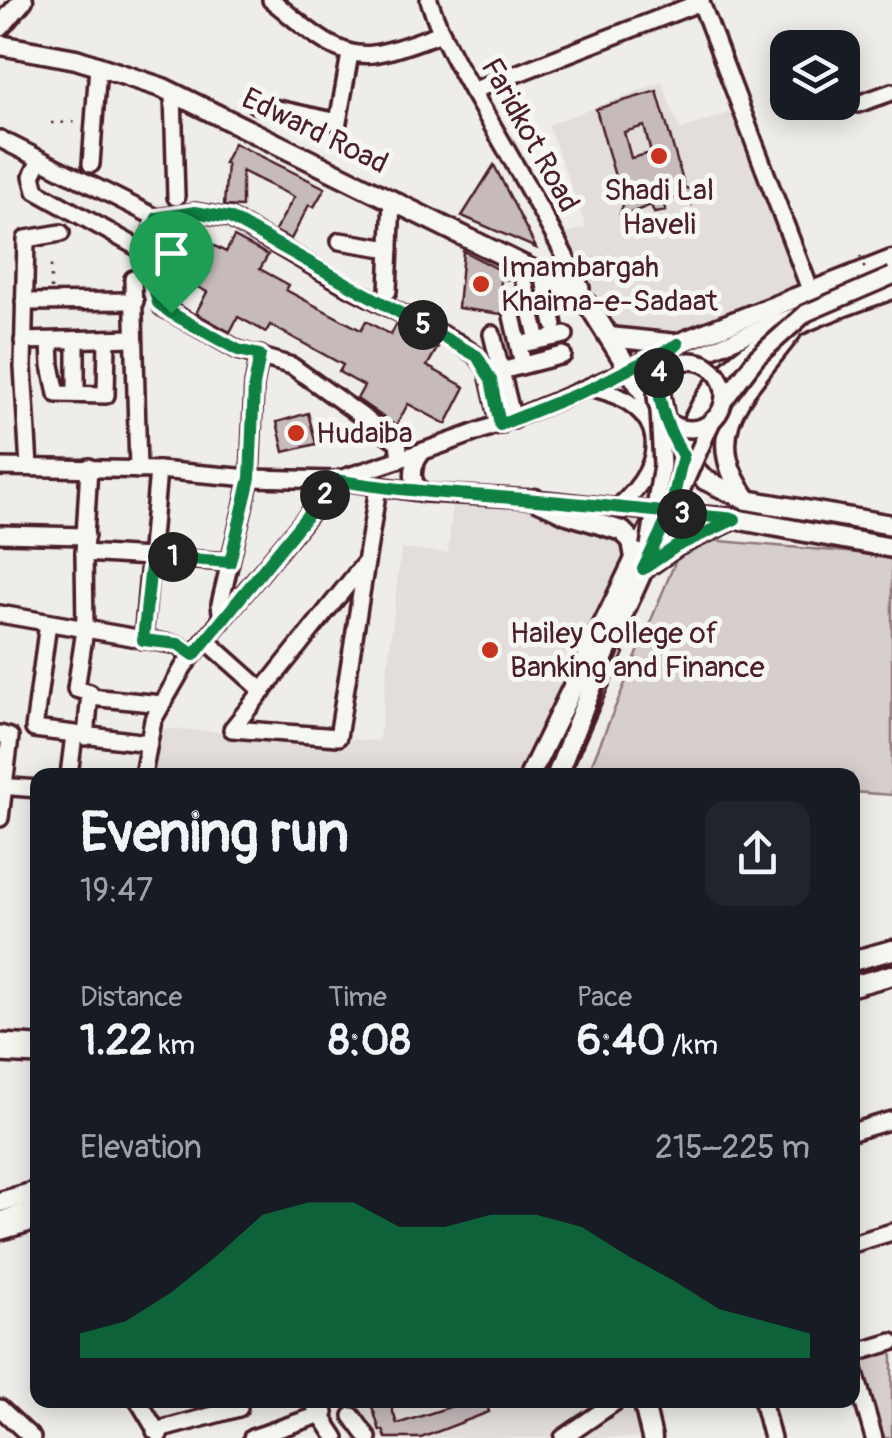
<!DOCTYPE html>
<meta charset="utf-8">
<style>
:root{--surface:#171b24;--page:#20242c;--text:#f1f3f6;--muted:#9ea1a6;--accent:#0b8043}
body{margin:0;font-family:Pangolin,sans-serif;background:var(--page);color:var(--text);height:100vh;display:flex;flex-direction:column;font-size:38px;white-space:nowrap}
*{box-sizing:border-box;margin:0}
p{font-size:32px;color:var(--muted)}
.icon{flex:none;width:55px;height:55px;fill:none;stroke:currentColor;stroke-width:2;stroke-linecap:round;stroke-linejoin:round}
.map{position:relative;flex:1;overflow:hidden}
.panel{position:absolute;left:30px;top:768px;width:830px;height:640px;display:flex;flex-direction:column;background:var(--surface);border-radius:20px;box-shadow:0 5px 25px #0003}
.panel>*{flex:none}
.controls{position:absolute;left:770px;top:30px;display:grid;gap:20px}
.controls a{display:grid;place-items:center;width:90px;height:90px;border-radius:20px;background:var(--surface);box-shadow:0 5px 25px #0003;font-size:50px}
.pin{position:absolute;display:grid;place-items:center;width:85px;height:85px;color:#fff;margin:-102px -42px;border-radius:50% 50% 50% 0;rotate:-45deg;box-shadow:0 0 10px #0007}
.pin .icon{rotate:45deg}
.km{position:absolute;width:50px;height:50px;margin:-25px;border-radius:50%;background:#222;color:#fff;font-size:28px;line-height:50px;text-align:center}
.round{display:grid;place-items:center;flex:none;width:105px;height:105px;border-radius:20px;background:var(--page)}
.head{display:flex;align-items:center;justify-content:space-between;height:170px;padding:0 50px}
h1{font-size:55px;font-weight:800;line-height:75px}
.stats{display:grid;grid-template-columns:repeat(3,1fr);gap:15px;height:170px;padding:10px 50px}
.stats div{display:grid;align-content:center}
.stats b{font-size:42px;font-weight:800}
.stats small{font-size:28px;font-weight:400}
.stats p{font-size:28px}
.chart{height:280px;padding:20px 50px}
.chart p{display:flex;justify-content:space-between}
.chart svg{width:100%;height:180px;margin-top:10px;fill:var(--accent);opacity:.7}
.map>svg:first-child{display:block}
.built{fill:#e3dedc}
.green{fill:#d7cfce;stroke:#90777c;stroke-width:2.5}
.building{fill:#c6babb;stroke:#4a1f2b;stroke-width:2.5;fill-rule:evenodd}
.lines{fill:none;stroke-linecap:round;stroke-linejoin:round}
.minor-casing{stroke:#4a1f2b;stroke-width:22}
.major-casing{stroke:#4a1f2b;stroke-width:25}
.path{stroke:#4a1f2b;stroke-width:2.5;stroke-dasharray:2.5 8;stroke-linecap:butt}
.minor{stroke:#f6f6f2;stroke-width:15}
.major{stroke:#f6f6f2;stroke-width:18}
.minor-bridge-casing{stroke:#4a1f2b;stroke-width:22;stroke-linecap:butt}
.path-bridge{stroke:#4a1f2b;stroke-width:2.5;stroke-dasharray:2.5 8;stroke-linecap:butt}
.minor-bridge{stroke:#f6f6f2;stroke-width:15}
.route-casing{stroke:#fff;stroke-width:20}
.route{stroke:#0b8043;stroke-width:12}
.poi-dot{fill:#c8321e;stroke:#f6f6f2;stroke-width:4}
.labels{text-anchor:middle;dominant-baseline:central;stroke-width:10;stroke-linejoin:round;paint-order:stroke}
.street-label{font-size:30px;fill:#4a1f2b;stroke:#f6f6f2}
.poi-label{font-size:30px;fill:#4a1f2b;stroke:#f6f6f2;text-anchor:start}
</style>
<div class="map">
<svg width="892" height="1438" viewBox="0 0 892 1438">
<rect width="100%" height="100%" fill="#efedea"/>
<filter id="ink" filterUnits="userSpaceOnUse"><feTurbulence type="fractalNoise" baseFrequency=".01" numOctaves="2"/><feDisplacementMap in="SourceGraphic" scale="20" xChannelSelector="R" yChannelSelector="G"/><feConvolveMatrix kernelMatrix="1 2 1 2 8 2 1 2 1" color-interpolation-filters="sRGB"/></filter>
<g filter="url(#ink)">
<g class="built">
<path d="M662 82 680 130 740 109 811 292 623 369 548 240 586 227 548 125Z"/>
<path d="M453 499 658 512 530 775H151L158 728 379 741 401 549 448 553Z"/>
<path d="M346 1400H643L653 1438H371Z"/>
</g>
<g class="green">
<path d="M685 538 892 556V795L853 792 852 775 588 773Z"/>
<path d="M892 1342V1438H874L853 1362Z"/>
</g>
<g class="building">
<path d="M657 91 685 188 699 191 690 194 691 204 682 196 663 202 666 211 654 213 651 205 623 216 620 214 623 205 596 109ZM644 126 651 153 631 158 624 132Z"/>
<path d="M234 143 325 188 314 207 309 205 291 239 275 231 294 197 242 171V207L224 206 227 164 224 163Z"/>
<path d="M494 165 536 248 462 216Z"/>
<path d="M184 230 226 252 234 237 268 255 260 269 289 285 286 290 361 330 366 321 391 335 396 325 438 347 427 366 465 387 446 424 408 404 396 426 357 399 364 386 339 372 343 365 270 325 266 332 238 317 230 332 196 313 207 292 163 269Z"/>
<path d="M463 251 511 276 512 279 500 280 506 307 501 314 458 308Z"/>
<path d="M308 413 316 444 284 452 277 422Z"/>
<path d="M620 650 624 653 570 775 616 661Z"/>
<path d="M370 1400H389L397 1424 462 1403V1400H486L489 1412 421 1438H386L383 1430 380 1431Z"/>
</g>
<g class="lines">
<g class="minor-casing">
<g id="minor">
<path d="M271 0C299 21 335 60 373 54 396 51 420 40 442 33"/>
<path d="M429 0C443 44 469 85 492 125 523 179 554 232 581 288L580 296"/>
<path d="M700 0 811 292"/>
<path d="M472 91 701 2"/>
<path d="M173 93 176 197"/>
<path d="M255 104 338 122 350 54"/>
<path d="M858 104 892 92"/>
<path d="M0 139 157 218"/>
<path d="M40 160 32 176 36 191 144 251"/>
<path d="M91 164 98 66"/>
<path d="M340 241 390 249"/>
<path d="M520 265 537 336"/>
<path d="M543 275 554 325"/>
<path d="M133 279 138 470"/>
<path d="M388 291 392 199"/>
<path d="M24 302 135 301"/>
<path d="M512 316 523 365"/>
<path d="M492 334 513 420"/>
<path d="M23 341 134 338"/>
<path d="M50 341 51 365 57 394 106 395 107 339"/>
<path d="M527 343 565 335"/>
<path d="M684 361 772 324 806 313"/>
<path d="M501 371 563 355"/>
<path d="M593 388C668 406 672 461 617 508"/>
<path d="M76 394V340"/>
<path d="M421 454C411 467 409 485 426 493"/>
<path d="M400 458 398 442 292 366 238 350 162 307 144 251 157 218 195 212 230 218 345 285 457 342 477 356 487 369 500 425"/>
<path d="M0 467 158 470 250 478 337 480 426 493 535 499 658 512"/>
<path d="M29 467 23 367 26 239 61 233"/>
<path d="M340 479C454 442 564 403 671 348"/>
<path d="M0 534 86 536"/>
<path d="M84 553 230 562"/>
<path d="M364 564 232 729 338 737 378 488"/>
<path d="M0 614 177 645 193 655"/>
<path d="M222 621 220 604 250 478 254 385 260 355"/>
<path d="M48 623 34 729 148 743"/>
<path d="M143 640 158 470"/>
<path d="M207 641 263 691"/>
<path d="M90 697 162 704"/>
<path d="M0 734 10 737 0 818"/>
<path d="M86 737 90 693 76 689 85 630 84 553 89 467"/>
<path d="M69 775 74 735"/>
<path d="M143 775 153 720 184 666 337 480"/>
<path d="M0 786 38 789"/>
<path d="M0 1042 38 1044"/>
<path d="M0 1054 38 1056"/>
<path d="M852 1132 892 1120"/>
<path d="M0 1220 38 1207"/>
<path d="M852 1244 892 1232"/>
<path d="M852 1354 892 1342"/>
<path d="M852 1362 874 1438"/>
<path d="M138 1400 159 1435"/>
<path d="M311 1400 336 1438"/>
<path d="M762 1400 772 1438"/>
<path d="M0 1408 32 1438"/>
<path d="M352 1416 368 1438"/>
<path d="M155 1431 239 1408 237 1400"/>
<path d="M252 1438 325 1413"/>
<path d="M563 1438 618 1400"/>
</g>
</g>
<g class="major-casing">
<g id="major">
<path d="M0 27 23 0"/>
<path d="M0 45 76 59 163 88 563 285 590 307 683 456 705 480 747 500 892 525"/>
<path d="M609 337 677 344"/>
<path d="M664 416C659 388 653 364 677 344L892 260"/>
<path d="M535 499 567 514 622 531 632 541 635 558"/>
<path d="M747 499C696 430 749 388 791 332"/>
<path d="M671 506C677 481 681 454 690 430 721 343 813 318 892 289"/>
<path d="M660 513 735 519 892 548"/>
<path d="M644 569 677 546 730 521"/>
<path d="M530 775 652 524"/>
<path d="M557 775 604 656 651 552"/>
<path d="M852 961 892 950"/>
<path d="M852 986 892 975"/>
<path d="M0 1202 38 1191"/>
<path d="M0 1230 38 1219"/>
<path d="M643 1400 652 1438"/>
</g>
</g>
<g class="path">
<path d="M51 123 80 122"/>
<path d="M51 289V262"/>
</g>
<use href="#minor" class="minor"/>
<use href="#major" class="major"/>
<g class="minor-bridge-casing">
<g id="minor-bridge">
<circle cx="690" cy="395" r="34"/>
<path d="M723 402 757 357 806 313 892 276"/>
<path d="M649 546 662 465 659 411"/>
<path d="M648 550 667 522 713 419"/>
</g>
</g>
<path class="path-bridge" d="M860 256 865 270"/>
<use href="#minor-bridge" class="minor-bridge"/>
</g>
</g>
<g class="lines" filter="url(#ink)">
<g class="route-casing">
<path id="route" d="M171 313 238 350 260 355 254 386 250 478 230 562 152 556 143 640 178 644 194 655 336 480C403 492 469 494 536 500 602 505 669 513 735 519L677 546 643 569 670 513 683 456C664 423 643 373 678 344L592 388 500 425 491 380 477 356 230 218 195 212 157 218 144 250 158 303 171 313"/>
</g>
<use href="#route" class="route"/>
</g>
<g class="poi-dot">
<circle cx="659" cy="156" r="10"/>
<circle cx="481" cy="284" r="10"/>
<circle cx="296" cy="433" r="10"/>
<circle cx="490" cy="650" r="10"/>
</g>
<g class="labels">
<g class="street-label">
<text transform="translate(315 131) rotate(26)">Edward Road</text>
<text transform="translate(530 135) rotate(61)">Faridkot Road</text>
</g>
<g class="poi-label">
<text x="659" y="190" text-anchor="middle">Shadi Lal<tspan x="659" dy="34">Haveli</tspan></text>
<text x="501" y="267">Imambargah<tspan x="501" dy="34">Khaima-e-Sadaat</tspan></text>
<text x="316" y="433">Hudaiba</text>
<text x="510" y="633">Hailey College of<tspan x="510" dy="34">Banking and Finance</tspan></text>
</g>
</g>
</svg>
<div class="controls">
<a><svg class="icon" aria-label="layers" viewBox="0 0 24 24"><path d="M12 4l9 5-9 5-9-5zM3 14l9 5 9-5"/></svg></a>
</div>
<div class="pin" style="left:171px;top:313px;background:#1e9e55"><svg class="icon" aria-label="arrive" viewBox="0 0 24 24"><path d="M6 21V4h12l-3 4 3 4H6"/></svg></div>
<b class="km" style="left:173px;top:557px">1</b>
<b class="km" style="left:325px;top:495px">2</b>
<b class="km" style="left:682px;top:514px">3</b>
<b class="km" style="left:659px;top:373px">4</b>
<b class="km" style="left:423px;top:325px">5</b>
<section class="panel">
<div class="head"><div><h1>Evening run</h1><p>19:47</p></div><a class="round"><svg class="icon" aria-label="share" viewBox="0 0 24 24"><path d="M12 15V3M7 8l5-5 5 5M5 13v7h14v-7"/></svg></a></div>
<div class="stats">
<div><p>Distance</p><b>1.22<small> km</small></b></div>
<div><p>Time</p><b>8:08</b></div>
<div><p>Pace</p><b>6:40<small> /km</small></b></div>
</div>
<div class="chart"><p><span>Elevation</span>215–225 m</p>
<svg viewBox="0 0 160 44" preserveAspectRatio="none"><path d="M0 44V38L10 35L20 28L30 19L40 9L50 6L60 6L70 12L80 12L90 9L100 9L110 12L120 19L130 25L140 32L150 35L160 38V44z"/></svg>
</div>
</section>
</div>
